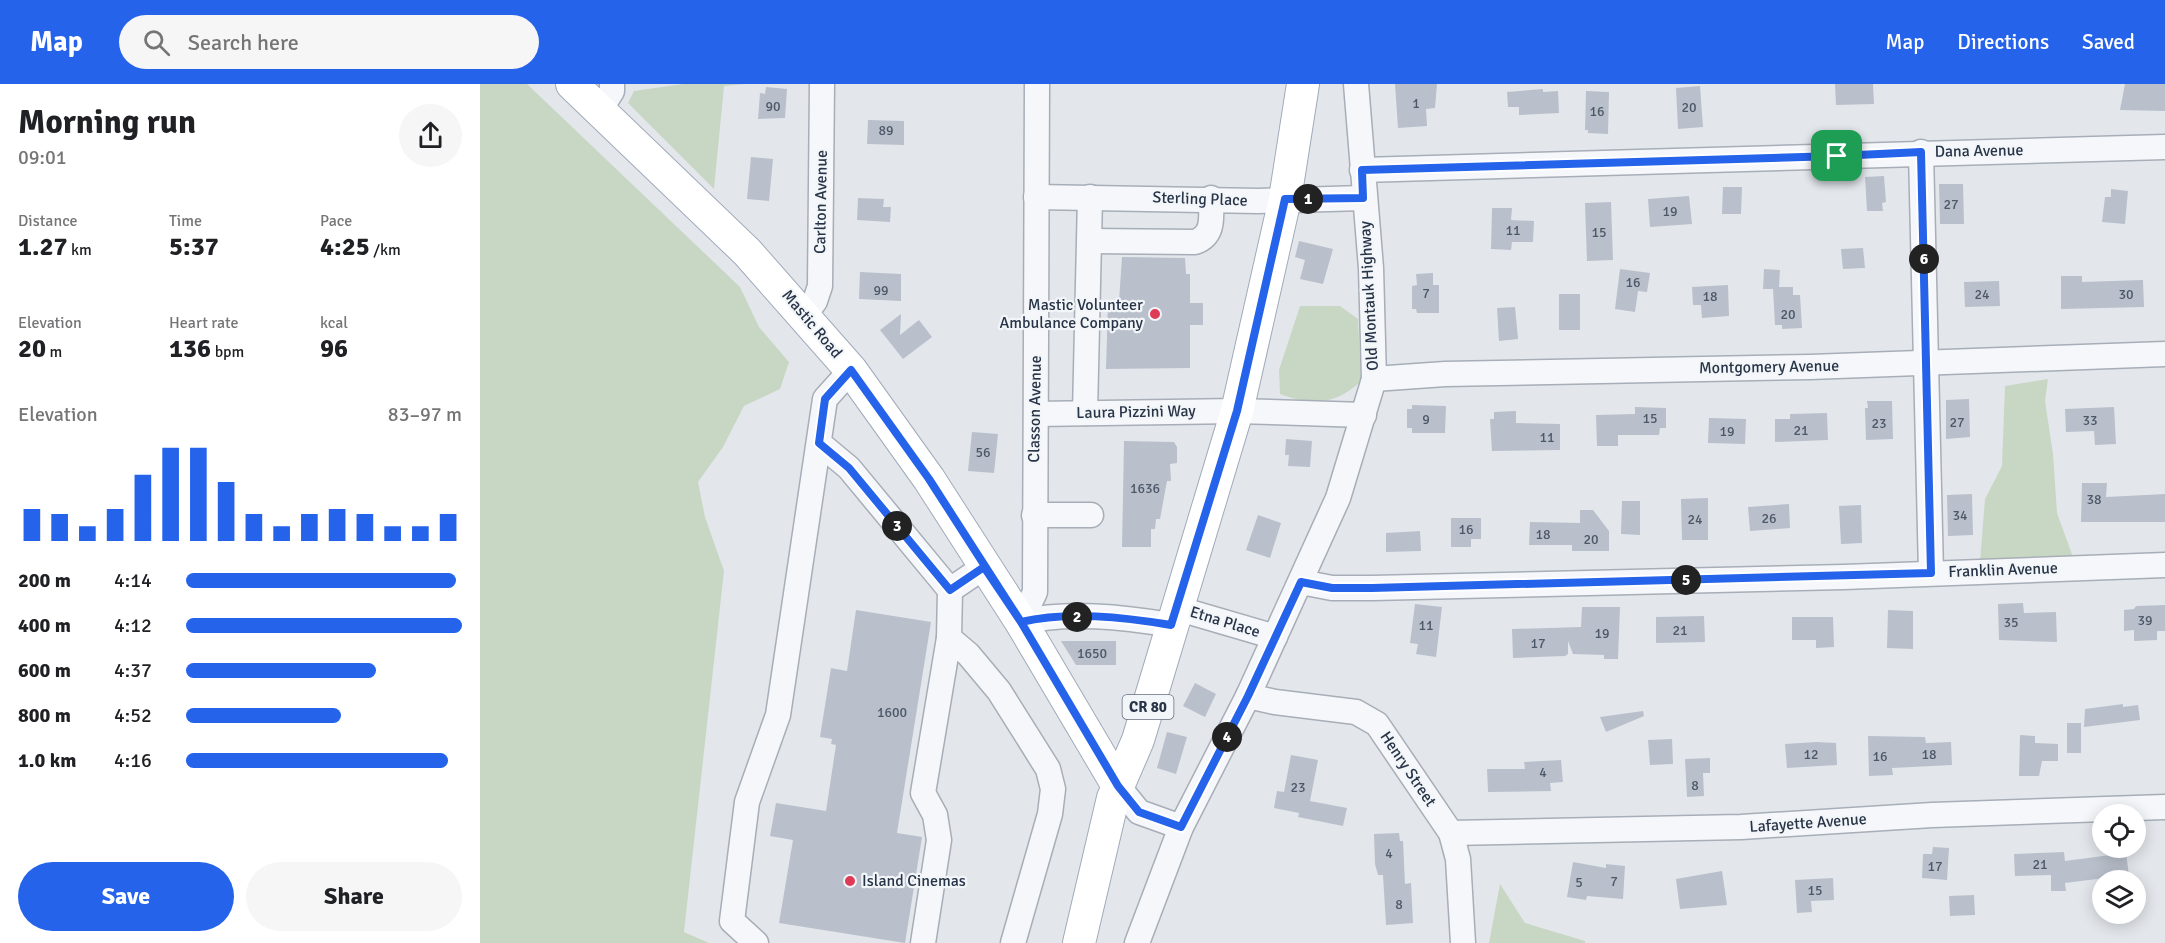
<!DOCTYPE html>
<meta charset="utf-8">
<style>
:root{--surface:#fff;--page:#f6f6f6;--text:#202124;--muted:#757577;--accent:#2563eb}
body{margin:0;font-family:Signika,sans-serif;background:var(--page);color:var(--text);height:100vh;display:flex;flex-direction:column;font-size:22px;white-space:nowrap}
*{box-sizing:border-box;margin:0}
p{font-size:20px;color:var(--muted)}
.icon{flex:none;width:33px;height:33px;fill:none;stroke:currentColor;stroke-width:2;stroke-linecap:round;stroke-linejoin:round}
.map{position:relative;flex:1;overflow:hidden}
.side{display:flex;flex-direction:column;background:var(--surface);width:480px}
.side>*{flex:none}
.tools{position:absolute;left:1612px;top:720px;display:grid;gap:12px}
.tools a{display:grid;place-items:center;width:54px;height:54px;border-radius:50%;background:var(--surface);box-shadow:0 3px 15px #0003;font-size:30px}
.pin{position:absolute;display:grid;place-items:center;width:51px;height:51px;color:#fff;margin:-26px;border-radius:12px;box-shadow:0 3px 9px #0006}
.km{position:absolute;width:30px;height:30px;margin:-15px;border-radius:50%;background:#222;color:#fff;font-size:16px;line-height:30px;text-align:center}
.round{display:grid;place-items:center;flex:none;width:63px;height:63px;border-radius:32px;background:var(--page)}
.headline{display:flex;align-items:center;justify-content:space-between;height:102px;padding:0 18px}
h1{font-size:33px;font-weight:700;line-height:45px}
.figures{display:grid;grid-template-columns:repeat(3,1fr);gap:9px;height:102px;padding:6px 18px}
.figures div{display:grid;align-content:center}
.figures b{font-size:26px;font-weight:700}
.figures small{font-size:16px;font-weight:400}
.figures p{font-size:16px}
.chart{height:168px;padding:12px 18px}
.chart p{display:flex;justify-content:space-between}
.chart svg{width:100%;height:108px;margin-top:6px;stroke:var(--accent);stroke-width:6}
.cta{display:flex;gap:12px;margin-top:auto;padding:12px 18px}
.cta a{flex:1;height:69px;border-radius:36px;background:var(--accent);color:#fff;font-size:24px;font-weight:700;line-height:69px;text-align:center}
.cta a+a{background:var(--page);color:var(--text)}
ul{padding:0 18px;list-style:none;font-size:20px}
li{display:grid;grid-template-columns:96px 72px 1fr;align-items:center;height:45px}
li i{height:15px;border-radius:8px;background:var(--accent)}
header{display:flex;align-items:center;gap:36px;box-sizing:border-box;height:84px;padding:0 30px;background:var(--accent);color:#fff}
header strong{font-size:28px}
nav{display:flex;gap:33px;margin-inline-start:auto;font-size:21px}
.search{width:420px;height:54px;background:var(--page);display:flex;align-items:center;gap:15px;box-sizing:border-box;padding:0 21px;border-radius:33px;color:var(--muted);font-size:22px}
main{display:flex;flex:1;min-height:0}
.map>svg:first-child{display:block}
.green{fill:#c8d7c3}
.building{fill:#b9c0cb}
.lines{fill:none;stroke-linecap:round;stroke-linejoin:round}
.minor-casing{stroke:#a7aeb7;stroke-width:27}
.major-casing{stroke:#a0abba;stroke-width:34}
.minor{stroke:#f6f7fa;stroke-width:24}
.major{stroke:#fff;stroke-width:32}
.route-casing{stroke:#fff;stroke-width:12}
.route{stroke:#2563eb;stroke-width:8}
.poi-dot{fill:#de3b56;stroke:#f3f6f9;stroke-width:2}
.labels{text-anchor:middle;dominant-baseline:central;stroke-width:4.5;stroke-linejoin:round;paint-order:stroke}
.number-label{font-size:14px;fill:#4c5768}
.shield{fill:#f3f6f9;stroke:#656e7c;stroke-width:1.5}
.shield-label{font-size:15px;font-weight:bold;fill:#283447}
.street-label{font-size:16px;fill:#283447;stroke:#f3f6f9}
.poi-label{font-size:16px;fill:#283447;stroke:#f3f6f9;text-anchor:end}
</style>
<header>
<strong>Map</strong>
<div class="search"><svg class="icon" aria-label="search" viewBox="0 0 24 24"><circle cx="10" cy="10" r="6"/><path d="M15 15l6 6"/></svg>Search here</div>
<nav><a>Map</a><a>Directions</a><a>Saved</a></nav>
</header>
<main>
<section class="side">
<div class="headline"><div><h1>Morning run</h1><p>09:01</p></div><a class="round"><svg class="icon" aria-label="share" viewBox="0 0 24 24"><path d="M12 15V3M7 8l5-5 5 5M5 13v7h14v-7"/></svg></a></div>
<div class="figures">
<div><p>Distance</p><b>1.27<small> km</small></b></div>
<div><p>Time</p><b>5:37</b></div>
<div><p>Pace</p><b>4:25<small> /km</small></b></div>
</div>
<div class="figures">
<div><p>Elevation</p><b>20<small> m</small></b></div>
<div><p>Heart rate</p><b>136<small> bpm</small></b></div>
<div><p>kcal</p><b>96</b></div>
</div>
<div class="chart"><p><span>Elevation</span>83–97 m</p>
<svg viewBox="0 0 160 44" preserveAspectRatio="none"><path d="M5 44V31M15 44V33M25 44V38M35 44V31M45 44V17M55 44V6M65 44V6M75 44V20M85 44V33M95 44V38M105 44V33M115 44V31M125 44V33M135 44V38M145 44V38M155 44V33"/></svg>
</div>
<ul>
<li><b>200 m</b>4:14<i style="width:98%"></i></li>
<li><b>400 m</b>4:12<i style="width:100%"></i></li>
<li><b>600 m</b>4:37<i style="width:69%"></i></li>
<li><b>800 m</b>4:52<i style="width:56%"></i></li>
<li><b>1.0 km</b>4:16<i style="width:95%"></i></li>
</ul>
<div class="cta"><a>Save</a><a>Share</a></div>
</section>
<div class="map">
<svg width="1685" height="859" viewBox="0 0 1685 859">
<rect width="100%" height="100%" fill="#e3e7ec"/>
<g class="green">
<path d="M0 0H47L260 203 279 243 309 278 300 305 264 322 243 363 218 398 225 433 244 487 204 848 229 859H0Z"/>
<path d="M203 0H265L244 2 234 105 148 19 154 7Z"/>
<path d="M820 222H860L878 235 881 297C856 321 832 322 800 310L799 286Z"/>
<path d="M1568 295 1565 317 1573 370 1577 429 1593 473 1500 478 1505 415 1522 382 1525 302Z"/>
<path d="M1020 800 1045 839 1105 857V859H1009Z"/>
</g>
<g class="building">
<path d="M915 0H957L955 24 946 25 947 42 918 44Z"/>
<path d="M1355 0H1393L1394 20 1356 21Z"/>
<path d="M1645 0H1685V27L1640 26Z"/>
<path d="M1220 2 1223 43 1198 45 1196 4Z"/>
<path d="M286 3 307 5 305 34 278 35 280 9 285 10Z"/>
<path d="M1063 5V8L1078 7 1079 29 1039 31V23H1028L1027 8Z"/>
<path d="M1106 7 1129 8 1128 50 1108 49V46H1105Z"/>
<path d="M388 36 424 37V61L387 60Z"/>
<path d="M271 73 293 75 289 117 267 115Z"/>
<path d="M1404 92 1406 118 1402 119 1403 127H1387L1385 93Z"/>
<path d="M1459 100H1483L1484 140H1460Z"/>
<path d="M1243 103H1262L1261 130H1242Z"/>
<path d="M1631 105 1648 107 1645 140 1622 138 1625 113H1631Z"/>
<path d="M1209 112 1212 140 1170 143 1168 115Z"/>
<path d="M378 114 404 115 403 123H411L410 138 377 136Z"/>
<path d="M1131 118 1133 176 1107 177 1105 119Z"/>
<path d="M1012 124H1032L1031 136 1054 137 1053 158H1032L1031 166 1011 165Z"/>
<path d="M819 157 853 165 843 200 820 195 825 176 815 173Z"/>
<path d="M1383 164 1385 184 1363 185 1361 165Z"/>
<path d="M642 173 705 174 706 190H710V219H723V241H710V284L626 285 628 217H639Z"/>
<path d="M1140 185 1170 189 1167 208 1158 207 1155 228 1135 225Z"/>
<path d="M1284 185 1300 186 1299 203H1313V211H1320L1322 244 1302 245V241H1295L1293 205H1283Z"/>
<path d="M380 188 421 190V217L379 215Z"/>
<path d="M953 189V201H959V229H937L936 225H932V202L937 201 936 190Z"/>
<path d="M1581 192H1602V198L1663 196 1664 223 1581 225Z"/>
<path d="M1519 197 1520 222 1485 223 1484 198Z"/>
<path d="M1248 201 1249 232 1222 234 1221 221H1213L1212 203Z"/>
<rect x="1079" y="210" width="21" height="36"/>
<path d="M1035 223 1038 255 1019 257 1017 224Z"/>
<path d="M421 230 420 251 439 236 452 253 423 275 400 246Z"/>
<path d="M1489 315 1490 353 1466 355V316Z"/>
<path d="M1387 317H1412L1413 355 1386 356 1385 324H1388Z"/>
<path d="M932 321 966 322 965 349H932V344H927V325H932Z"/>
<path d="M1155 323 1186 324V344H1180L1179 351H1138V362H1117L1116 331 1155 330Z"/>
<path d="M1634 323 1636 360 1615 361 1614 347 1586 348 1585 325Z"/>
<path d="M1036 327V339L1080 340V366L1012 367 1010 335H1014V328Z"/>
<path d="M1347 329 1348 356 1295 358V335H1310V330Z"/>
<path d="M1229 334 1266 335 1265 360 1228 359Z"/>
<path d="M492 348 518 350 514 389 488 387Z"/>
<path d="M806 355 832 357 830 383 808 382 809 371H805Z"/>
<path d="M644 357 694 358 697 363V379L690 380 691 397H687L680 435H676L675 445H671V463H642Z"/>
<path d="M1602 399H1627L1626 413 1685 410V438H1601Z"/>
<path d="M1492 410 1493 451 1468 452 1467 411Z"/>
<path d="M1228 414V456H1202L1201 415Z"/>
<path d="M1142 417H1160V451L1141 450Z"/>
<path d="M1309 420 1310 444 1270 447 1268 423Z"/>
<path d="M1381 421 1382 459 1361 460 1359 422Z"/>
<path d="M1100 426H1113L1129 447V467H1092V461H1049L1050 438 1100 439Z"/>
<path d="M778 431 801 439 790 474 766 466Z"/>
<path d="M971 434H1001V455H991V463H971Z"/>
<path d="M940 447 941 467 906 468V449Z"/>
<path d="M1543 519 1544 529 1576 528 1577 558 1519 556 1518 520Z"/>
<path d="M935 520 962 523 956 573 936 570 938 560 930 559Z"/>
<path d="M1685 521V547H1677V556L1654 557V546L1644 547V526L1654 525 1656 522Z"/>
<path d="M1102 523H1140L1138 575H1124V571L1093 570 1088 557V570L1085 572 1033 574 1032 545 1101 543Z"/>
<path d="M376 526 451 538 417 749 442 753 425 859 299 839 313 756 290 752 296 719 346 727 356 661 351 660 352 655 340 653 351 584 367 587Z"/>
<path d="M1408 526 1433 527V565L1407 564Z"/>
<path d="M1224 532 1225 558 1176 559V533Z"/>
<path d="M1312 533H1353L1354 563 1336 564V556H1312Z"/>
<path d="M581 557H636V581H596Z"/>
<path d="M715 599 736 610 725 633 703 622Z"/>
<path d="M1643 620V623L1658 621 1660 636 1604 643 1605 625Z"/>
<path d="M1163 627 1164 632 1126 648 1120 633Z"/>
<rect x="1587" y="639" width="14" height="30"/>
<path d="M687 648 707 653 696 690 677 684Z"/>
<path d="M1540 651 1555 652V659L1578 660V677H1562L1559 692H1539Z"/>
<path d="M1388 652 1445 653 1446 659 1471 658 1472 681 1412 684 1413 691 1389 692Z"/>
<path d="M1192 655 1193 680 1170 681 1168 656Z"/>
<path d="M1336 658 1356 659 1357 681 1307 684 1305 660Z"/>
<path d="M811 671 838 676 830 717 867 724 863 742 818 733 819 729 794 724 797 707 804 708Z"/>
<path d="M1230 674V689H1223L1224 712 1207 713 1205 675Z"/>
<path d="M1081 676 1083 698 1070 699 1071 707 1008 708 1007 685H1045L1044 678Z"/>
<path d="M919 749 920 757H923L925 800 931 799 933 839 906 841 903 791H898L895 780 894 750Z"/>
<path d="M1453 763 1469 764 1467 796 1442 794 1443 770H1452Z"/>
<path d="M1584 768 1585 777 1646 769 1649 791 1585 799 1586 807H1571V791L1535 792 1534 770Z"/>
<path d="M1093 778 1126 784V780L1145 782 1143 815 1107 812 1106 816 1087 813Z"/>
<path d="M1242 787 1247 821 1200 825 1196 795Z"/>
<path d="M1353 794 1354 816 1331 817 1332 828 1317 829 1315 796Z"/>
<path d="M1494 811 1495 831 1470 832 1469 812Z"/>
</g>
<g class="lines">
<g class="minor-casing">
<g id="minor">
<path d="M120 26 132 7V0"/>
<path d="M1441 68 1451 489"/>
<path d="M882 86 1685 63"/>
<path d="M556 113 778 117 883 114"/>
<path d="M610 157 715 158C735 151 731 132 731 114"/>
<path d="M325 231 335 217 340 202 342 0"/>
<path d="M894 295 965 290 1330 283 1685 270"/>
<path d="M605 329 610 113"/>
<path d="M556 330 757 327 884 331"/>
<path d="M339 359 369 384 470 506 469 554 488 570 519 607 568 685 573 705 570 730 533 859"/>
<path d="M554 431H611"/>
<path d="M821 498 852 504H892L1364 493 1685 481"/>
<path d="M470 506 504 483"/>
<path d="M696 524 795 553"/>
<path d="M541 538 555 508 557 0"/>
<path d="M541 538C588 527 643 533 691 541"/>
<path d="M768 612 795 618 876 628 897 640 971 749 978 775 983 859"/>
<path d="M638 702 659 728 701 743"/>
<path d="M971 749 1261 743 1452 731 1685 723"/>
<path d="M276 859 252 837 267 718 298 631 345 315 371 286"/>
<path d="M443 859 459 756 455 731 443 709 469 554"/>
<path d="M657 859 701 743 768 612 858 414 894 295 891 184 876 0"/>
</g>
</g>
<g class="major-casing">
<g id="major">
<path d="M92 0 267 168 371 286 449 395 541 538 638 702"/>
<path d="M599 859 633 714 658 656 757 327 805 115 823 0"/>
</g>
</g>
<use href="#minor" class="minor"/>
<use href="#major" class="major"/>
</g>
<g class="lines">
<g class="route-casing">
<path id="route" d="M1357 72 882 86 883 114 805 115 757 327 691 541C643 533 588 527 541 538L449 395 371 286 345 315 339 359 369 384 470 506 504 483 541 538 638 702 659 728 701 743 768 612 821 498 852 504H892L1451 489 1441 68 1357 72"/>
</g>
<use href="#route" class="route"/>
</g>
<g class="poi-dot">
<circle cx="675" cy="230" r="6"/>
<circle cx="370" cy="797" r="6"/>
</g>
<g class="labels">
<g class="number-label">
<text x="936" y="19">1</text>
<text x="293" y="22">90</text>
<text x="1209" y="23">20</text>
<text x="1117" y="27">16</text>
<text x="406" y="46">89</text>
<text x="1471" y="120">27</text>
<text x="1190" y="127">19</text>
<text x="1033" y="146">11</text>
<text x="1119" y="148">15</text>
<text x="1153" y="198">16</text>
<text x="401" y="206">99</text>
<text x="946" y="209">7</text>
<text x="1502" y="210">24</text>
<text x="1646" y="210">30</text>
<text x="1230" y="212">18</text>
<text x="1308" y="230">20</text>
<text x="1170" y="334">15</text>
<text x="946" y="335">9</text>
<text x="1610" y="336">33</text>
<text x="1477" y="338">27</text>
<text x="1399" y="339">23</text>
<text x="1321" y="346">21</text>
<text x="1247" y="347">19</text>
<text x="1067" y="353">11</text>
<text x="503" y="368">56</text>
<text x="665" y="404">1636</text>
<text x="1614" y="415">38</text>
<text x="1480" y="431">34</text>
<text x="1289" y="434">26</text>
<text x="1215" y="435">24</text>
<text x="986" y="445">16</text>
<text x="1063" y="450">18</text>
<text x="1111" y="455">20</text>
<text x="1665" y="536">39</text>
<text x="1531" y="538">35</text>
<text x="946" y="541">11</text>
<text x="1200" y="546">21</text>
<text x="1122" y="549">19</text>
<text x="1058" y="559">17</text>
<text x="612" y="569">1650</text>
<text x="412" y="628">1600</text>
<text x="1331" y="670">12</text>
<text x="1449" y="670">18</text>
<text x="1400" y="672">16</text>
<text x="1063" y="688">4</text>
<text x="1215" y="701">8</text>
<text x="818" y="703">23</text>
<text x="909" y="769">4</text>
<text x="1560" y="780">21</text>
<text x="1455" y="782">17</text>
<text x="1134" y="797">7</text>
<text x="1099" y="798">5</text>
<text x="1335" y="806">15</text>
<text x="919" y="820">8</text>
</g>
<rect class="shield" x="642.5" y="611" width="51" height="24" rx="4.5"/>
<g class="shield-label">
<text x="668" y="623">CR 80</text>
</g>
<g class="street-label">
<text transform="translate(1499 67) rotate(-1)">Dana Avenue</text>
<text transform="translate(720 115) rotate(2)">Sterling Place</text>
<text transform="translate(341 118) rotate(-89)">Carlton Avenue</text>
<text transform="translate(889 212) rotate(-93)">Old Montauk Highway</text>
<text transform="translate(332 240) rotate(50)">Mastic Road</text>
<text transform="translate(1289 283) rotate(-1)">Montgomery Avenue</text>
<text transform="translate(555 325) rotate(-89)">Classon Avenue</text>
<text transform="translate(656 328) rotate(-1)">Laura Pizzini Way</text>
<text transform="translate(1523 486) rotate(-2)">Franklin Avenue</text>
<text transform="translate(745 538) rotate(17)">Etna Place</text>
<text transform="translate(928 685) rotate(56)">Henry Street</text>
<text transform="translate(1328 739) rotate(-4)">Lafayette Avenue</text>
</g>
<g class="poi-label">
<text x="663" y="221">Mastic Volunteer<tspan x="663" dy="18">Ambulance Company</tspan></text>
<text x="382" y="797" text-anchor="start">Island Cinemas</text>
</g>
</g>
</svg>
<div class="tools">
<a><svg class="icon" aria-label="locate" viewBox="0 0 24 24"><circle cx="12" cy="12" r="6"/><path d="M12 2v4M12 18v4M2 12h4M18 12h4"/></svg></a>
<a><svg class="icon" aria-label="layers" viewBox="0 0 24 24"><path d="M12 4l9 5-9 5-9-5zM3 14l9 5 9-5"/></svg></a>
</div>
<div class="pin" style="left:1357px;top:72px;background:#1e9e55"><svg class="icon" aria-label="arrive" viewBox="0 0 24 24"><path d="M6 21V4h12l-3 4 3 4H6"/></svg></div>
<b class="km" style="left:828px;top:115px">1</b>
<b class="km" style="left:597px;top:533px">2</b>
<b class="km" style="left:417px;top:442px">3</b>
<b class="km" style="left:747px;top:653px">4</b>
<b class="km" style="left:1206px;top:496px">5</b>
<b class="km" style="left:1444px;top:175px">6</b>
</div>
</main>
